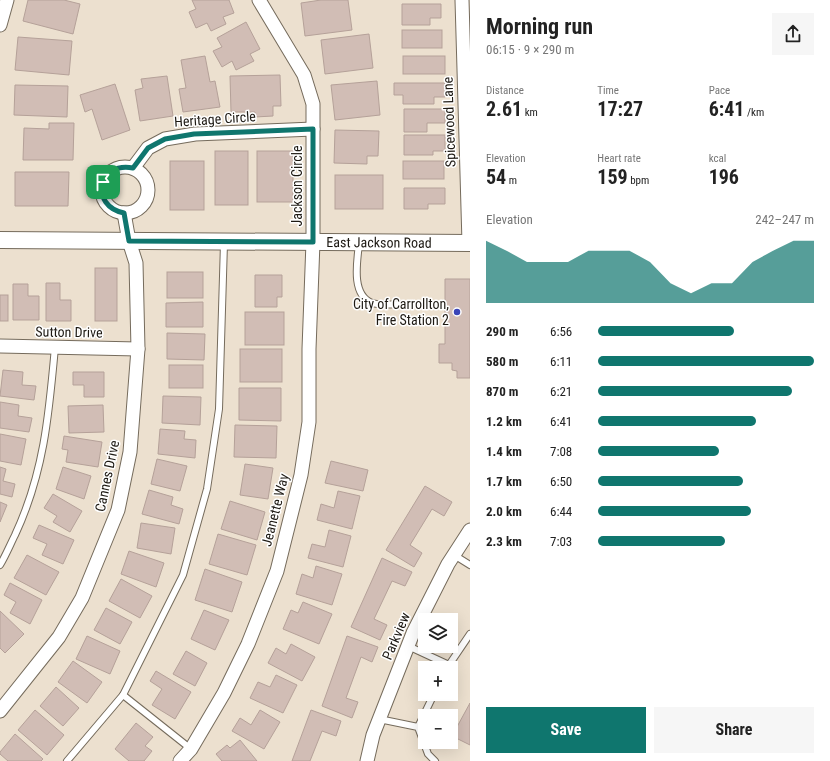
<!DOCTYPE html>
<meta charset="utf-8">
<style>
:root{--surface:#fff;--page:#f6f6f6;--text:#222;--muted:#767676;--accent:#0f766e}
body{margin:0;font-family:"Roboto Condensed",sans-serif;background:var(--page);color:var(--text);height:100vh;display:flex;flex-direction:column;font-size:15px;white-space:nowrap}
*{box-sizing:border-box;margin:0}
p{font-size:13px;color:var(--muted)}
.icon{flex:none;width:22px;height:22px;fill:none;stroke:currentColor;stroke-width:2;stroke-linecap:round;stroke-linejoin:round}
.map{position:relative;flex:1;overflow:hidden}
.sheet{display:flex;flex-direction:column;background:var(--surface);width:360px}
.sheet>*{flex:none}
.buttons{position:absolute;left:418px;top:613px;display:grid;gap:8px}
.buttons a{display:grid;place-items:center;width:40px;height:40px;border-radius:0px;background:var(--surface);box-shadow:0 4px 16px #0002;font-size:20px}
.pin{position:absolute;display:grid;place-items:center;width:34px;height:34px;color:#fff;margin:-17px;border-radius:8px;box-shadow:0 2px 6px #0006}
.round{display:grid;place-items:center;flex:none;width:42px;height:42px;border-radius:0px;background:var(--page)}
.headline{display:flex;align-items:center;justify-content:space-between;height:68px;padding:0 16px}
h1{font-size:22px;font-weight:700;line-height:30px}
.figures{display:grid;grid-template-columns:repeat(3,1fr);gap:6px;height:68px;padding:4px 16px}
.figures div{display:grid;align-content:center}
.figures b{font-size:20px;font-weight:700}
.figures small{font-size:11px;font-weight:400}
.figures p{font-size:11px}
.chart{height:112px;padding:8px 16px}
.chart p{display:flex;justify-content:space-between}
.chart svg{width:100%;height:72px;margin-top:4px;fill:var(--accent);opacity:.7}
.action{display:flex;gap:8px;margin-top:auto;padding:8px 16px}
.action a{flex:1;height:46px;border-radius:0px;background:var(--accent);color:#fff;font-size:16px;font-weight:700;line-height:46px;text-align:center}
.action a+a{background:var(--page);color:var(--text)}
ul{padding:0 16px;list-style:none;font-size:13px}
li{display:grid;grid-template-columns:64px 48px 1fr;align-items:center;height:30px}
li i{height:10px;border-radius:5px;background:var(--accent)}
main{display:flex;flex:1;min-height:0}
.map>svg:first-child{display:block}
.building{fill:#d1bdb5;stroke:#b5a199}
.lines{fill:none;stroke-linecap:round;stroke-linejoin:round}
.service-casing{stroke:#756b5c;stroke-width:8}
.minor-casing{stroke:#756b5c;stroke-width:15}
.tertiary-casing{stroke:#756b5c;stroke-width:18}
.service{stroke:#fff;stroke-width:6}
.minor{stroke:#fff;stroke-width:13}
.tertiary{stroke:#fff;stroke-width:16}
.route-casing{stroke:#fff;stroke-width:8}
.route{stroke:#0f766e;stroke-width:5}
.poi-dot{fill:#3944b8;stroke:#fff;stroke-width:1.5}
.labels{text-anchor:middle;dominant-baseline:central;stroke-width:3;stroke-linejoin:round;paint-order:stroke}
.street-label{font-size:14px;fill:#1d1913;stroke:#fff}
.poi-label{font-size:14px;fill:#1d1913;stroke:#fff;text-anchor:end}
</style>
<main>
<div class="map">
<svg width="470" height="761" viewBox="0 0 470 761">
<rect width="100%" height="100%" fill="#ece0cf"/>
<g class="building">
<path d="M28 0H64L80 4 73 34 23 21Z"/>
<path d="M192 0H229L234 13 223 17 226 24 211 31 207 23 196 28 189 12 196 9Z"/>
<path d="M321 0H348L352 30 305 36 301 3Z"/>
<path d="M402 4H441V18H430V25H402Z"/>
<path d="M246 22 260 49 250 54 254 61 236 70 232 61 222 67 213 51 222 47 217 38Z"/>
<rect x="402" y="30" width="40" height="18"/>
<path d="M369 34 373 68 325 74 321 40Z"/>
<path d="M18 37 72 41 69 75 15 70Z"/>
<path d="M205 56 210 82 215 81 220 107 183 112 179 89 186 88 181 60Z"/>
<rect x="403" y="56" width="42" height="18"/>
<path d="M280 75 281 106H273V116L255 117V112H231L230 76Z"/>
<path d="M167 76 173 116 140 121 135 90 143 88 141 79Z"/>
<path d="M377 81 380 115 335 120 331 85Z"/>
<path d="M394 83H445V97H434V104H403V95H394Z"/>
<path d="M115 84 130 130 102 140 92 109 85 112 80 95Z"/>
<path d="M15 85 68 86 67 117 14 115Z"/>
<path d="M404 109H445V123H427V132H404Z"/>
<path d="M49 123H74L73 160H23L24 128 49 129Z"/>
<path d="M335 130 379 131 378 156H367V164L334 163Z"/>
<path d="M404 135H445V151H433V155H404Z"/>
<rect x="215" y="151" width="33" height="54"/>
<rect x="257" y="151" width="36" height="51"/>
<rect x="170" y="161" width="34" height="49"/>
<rect x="403" y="161" width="41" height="18"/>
<path d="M15 172H69L68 206H15Z"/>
<rect x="335" y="175" width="48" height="34"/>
<path d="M404 188H445V204H428V209H404Z"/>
<rect x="95" y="268" width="22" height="53"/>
<rect x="167" y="272" width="36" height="26"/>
<path d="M255 275H282V297H277V307H255Z"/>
<path d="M445 279H470V378H457V371L452 370V363H439V344H445Z"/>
<path d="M46 283H60V300H71V321H46Z"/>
<path d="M13 284H28V296H39V320H13Z"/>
<rect x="0" y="295" width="8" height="26"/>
<path d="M203 302V327H166V303Z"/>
<rect x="245" y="312" width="39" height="33"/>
<path d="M167 333 205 334 204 360 167 359Z"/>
<rect x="240" y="349" width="42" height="33"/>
<rect x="169" y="365" width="34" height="23"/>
<path d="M3 370 23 372 22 385 36 386 34 400 0 396Z"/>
<path d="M73 372H104V397H84V385H73Z"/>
<path d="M239 388H281V421L239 420Z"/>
<path d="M163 396 201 397 200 425 162 423Z"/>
<path d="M0 402 19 405 18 416 32 418 29 432 0 428Z"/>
<path d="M103 405 104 432 69 433 68 406Z"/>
<path d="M235 425 277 426 276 458 234 457Z"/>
<path d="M160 429 185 431 184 439 196 440 195 458 158 454Z"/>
<path d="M0 434 26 439 21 465 0 461Z"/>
<path d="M64 436 102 442 98 467 66 462 68 450 62 449Z"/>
<path d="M157 459 187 466 180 491 151 484Z"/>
<path d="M331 461 368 470 363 491 325 483Z"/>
<path d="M245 464 273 468 268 499 240 495Z"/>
<path d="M0 467 6 469 3 481 15 484 12 497 0 494Z"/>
<path d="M63 467 91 476 84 499 56 489Z"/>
<path d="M425 486 452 502 444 516 432 509 410 545 422 553 414 567 386 550Z"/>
<path d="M149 490 173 497 171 505 183 509 179 524 142 514Z"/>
<path d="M338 491 360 496 352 529 317 520 321 504 334 508Z"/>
<path d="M53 494 82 511 70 532 53 522 57 516 44 508Z"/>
<path d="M230 501 265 512 257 540 221 529Z"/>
<path d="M0 502 7 505 0 522Z"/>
<path d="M141 523 175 528 171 554 137 548Z"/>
<path d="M39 525 74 540 63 564 42 555 47 544 33 538Z"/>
<path d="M329 530 351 536 343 567 308 558 312 544 325 547Z"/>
<path d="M218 534 256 545 247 575 209 564Z"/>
<path d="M129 551 164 563 156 587 121 574Z"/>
<path d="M27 555 59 572 46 595 14 578Z"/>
<path d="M382 558 412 572 405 586 392 581 374 619 387 625 380 640 351 627Z"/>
<path d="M316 566 342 574 332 605 296 594 302 574 313 578Z"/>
<path d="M205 569 242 582 232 612 195 600Z"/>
<path d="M121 579 152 596 140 618 109 601Z"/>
<path d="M10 583 42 600 30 624 10 613 16 602 4 595Z"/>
<path d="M303 602 332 614 319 644 283 629 291 610 298 613Z"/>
<path d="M106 608 132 622 120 644 94 630Z"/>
<path d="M204 610 229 620 215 650 191 639Z"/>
<path d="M0 611 24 634 5 653 0 648Z"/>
<path d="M87 636 120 651 110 674 76 659Z"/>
<path d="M347 636 378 647 372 662 361 657 346 698 358 702 352 718 322 706Z"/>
<path d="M291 644 315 657 302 681 268 663 276 648 286 654Z"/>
<path d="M186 651 207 663 195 686 173 674Z"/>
<path d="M73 661 102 682 87 703 58 682Z"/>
<path d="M156 671 191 692 175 719 152 705 162 689 150 681Z"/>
<path d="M276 675 297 685 283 713 250 698 258 682 270 687Z"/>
<path d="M56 687 79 708 63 726 40 706Z"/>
<path d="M470 703V745L452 736Z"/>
<path d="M35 710 64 735 47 755 18 730Z"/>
<path d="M260 710 280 722 264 749 232 731 240 718 251 725Z"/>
<path d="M311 710 341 721 336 736 322 731 310 761H292Z"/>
<path d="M136 723 153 737 145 746 152 751 144 761H129L115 749Z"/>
<path d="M15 734 43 759 41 761H8L0 754V752Z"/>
<path d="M240 740 257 761H222L216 754 227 745 230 748Z"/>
</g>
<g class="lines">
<g class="service-casing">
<g id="service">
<path d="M359 244C357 262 351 295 372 303 381 306 394 304 403 304"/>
<path d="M454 555 470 565"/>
<path d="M0 565C6 555 10 545 15 535 44 473 49 414 55 347"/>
<path d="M408 646 449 665 447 668"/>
<path d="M449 665 470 634"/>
<path d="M123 695 191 749"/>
<path d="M379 719 418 727 428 754 435 761"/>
<path d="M418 727 434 694"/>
<path d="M67 761 123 695 183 575 207 489 219 409 224 243"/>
</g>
</g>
<g class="minor-casing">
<g id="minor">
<path d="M462 0 469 243"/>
<path d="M0 25 7 0"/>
<circle cx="125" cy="190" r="23"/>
<path d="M133 168 148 148 165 139 195 134 313 129"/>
<path d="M0 346 138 349"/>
<path d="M0 711 59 637 82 598 118 510 130 452 138 349 136 263 129 241 124 213"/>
<path d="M180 761 191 749 224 693 248 644 277 571 301 475 309 422V349L313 242V104L304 75 259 0"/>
<path d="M367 761 373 735 413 633 448 564 470 530"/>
</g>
</g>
<g class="tertiary-casing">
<g id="tertiary">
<path id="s1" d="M0 240 470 243"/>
</g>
</g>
<use href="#service" class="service"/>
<use href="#minor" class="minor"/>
<use href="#tertiary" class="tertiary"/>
</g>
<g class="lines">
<g class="route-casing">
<path id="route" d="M313 129V242L129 241 124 213C89 206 98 161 133 168L148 148 165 139 194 134Z"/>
</g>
<use href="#route" class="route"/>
</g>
<circle class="poi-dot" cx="457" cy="312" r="4"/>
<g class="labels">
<g class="street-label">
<text transform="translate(215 119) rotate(-4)">Heritage Circle</text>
<text transform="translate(449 122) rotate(-92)">Spicewood Lane</text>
<text transform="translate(297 186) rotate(-90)">Jackson Circle</text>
<text stroke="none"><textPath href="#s1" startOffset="379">East Jackson Road</textPath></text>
<text transform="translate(69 332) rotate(1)">Sutton Drive</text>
<text transform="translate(107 476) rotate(-78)">Cannes Drive</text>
<text transform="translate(275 510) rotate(-76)">Jeanette Way</text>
<text transform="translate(396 636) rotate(-67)">Parkview</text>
</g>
<g class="poi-label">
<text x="449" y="304">City of Carrollton,<tspan x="449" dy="16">Fire Station 2</tspan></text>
</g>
</g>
</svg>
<div class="buttons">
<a><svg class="icon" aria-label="layers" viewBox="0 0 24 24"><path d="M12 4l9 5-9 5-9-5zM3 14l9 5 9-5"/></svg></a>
<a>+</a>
<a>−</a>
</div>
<div class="pin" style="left:103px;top:182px;background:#1e9e55"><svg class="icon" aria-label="arrive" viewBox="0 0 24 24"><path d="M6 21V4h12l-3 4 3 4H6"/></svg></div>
</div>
<section class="sheet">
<div class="headline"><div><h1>Morning run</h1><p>06:15 · 9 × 290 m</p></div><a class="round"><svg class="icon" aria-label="share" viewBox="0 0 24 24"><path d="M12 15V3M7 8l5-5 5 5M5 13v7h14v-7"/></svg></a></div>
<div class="figures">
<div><p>Distance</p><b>2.61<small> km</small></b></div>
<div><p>Time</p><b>17:27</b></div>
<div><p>Pace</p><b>6:41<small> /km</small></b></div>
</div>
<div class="figures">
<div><p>Elevation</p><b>54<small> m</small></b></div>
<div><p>Heart rate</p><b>159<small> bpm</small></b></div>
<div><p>kcal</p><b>196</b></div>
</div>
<div class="chart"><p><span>Elevation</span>242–247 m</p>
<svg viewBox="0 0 160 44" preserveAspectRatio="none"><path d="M0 44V6L10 12L20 19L30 19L40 19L50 12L60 12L70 12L80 19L90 32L100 38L110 32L120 32L130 19L140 12L150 6L160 6V44z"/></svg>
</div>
<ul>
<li><b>290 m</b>6:56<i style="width:63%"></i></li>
<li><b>580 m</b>6:11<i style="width:100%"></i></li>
<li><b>870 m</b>6:21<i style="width:90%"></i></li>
<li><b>1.2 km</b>6:41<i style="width:73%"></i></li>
<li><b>1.4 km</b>7:08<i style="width:56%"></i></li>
<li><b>1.7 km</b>6:50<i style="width:67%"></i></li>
<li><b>2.0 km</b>6:44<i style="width:71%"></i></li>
<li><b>2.3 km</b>7:03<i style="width:59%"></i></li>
</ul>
<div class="action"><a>Save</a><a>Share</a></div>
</section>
</main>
